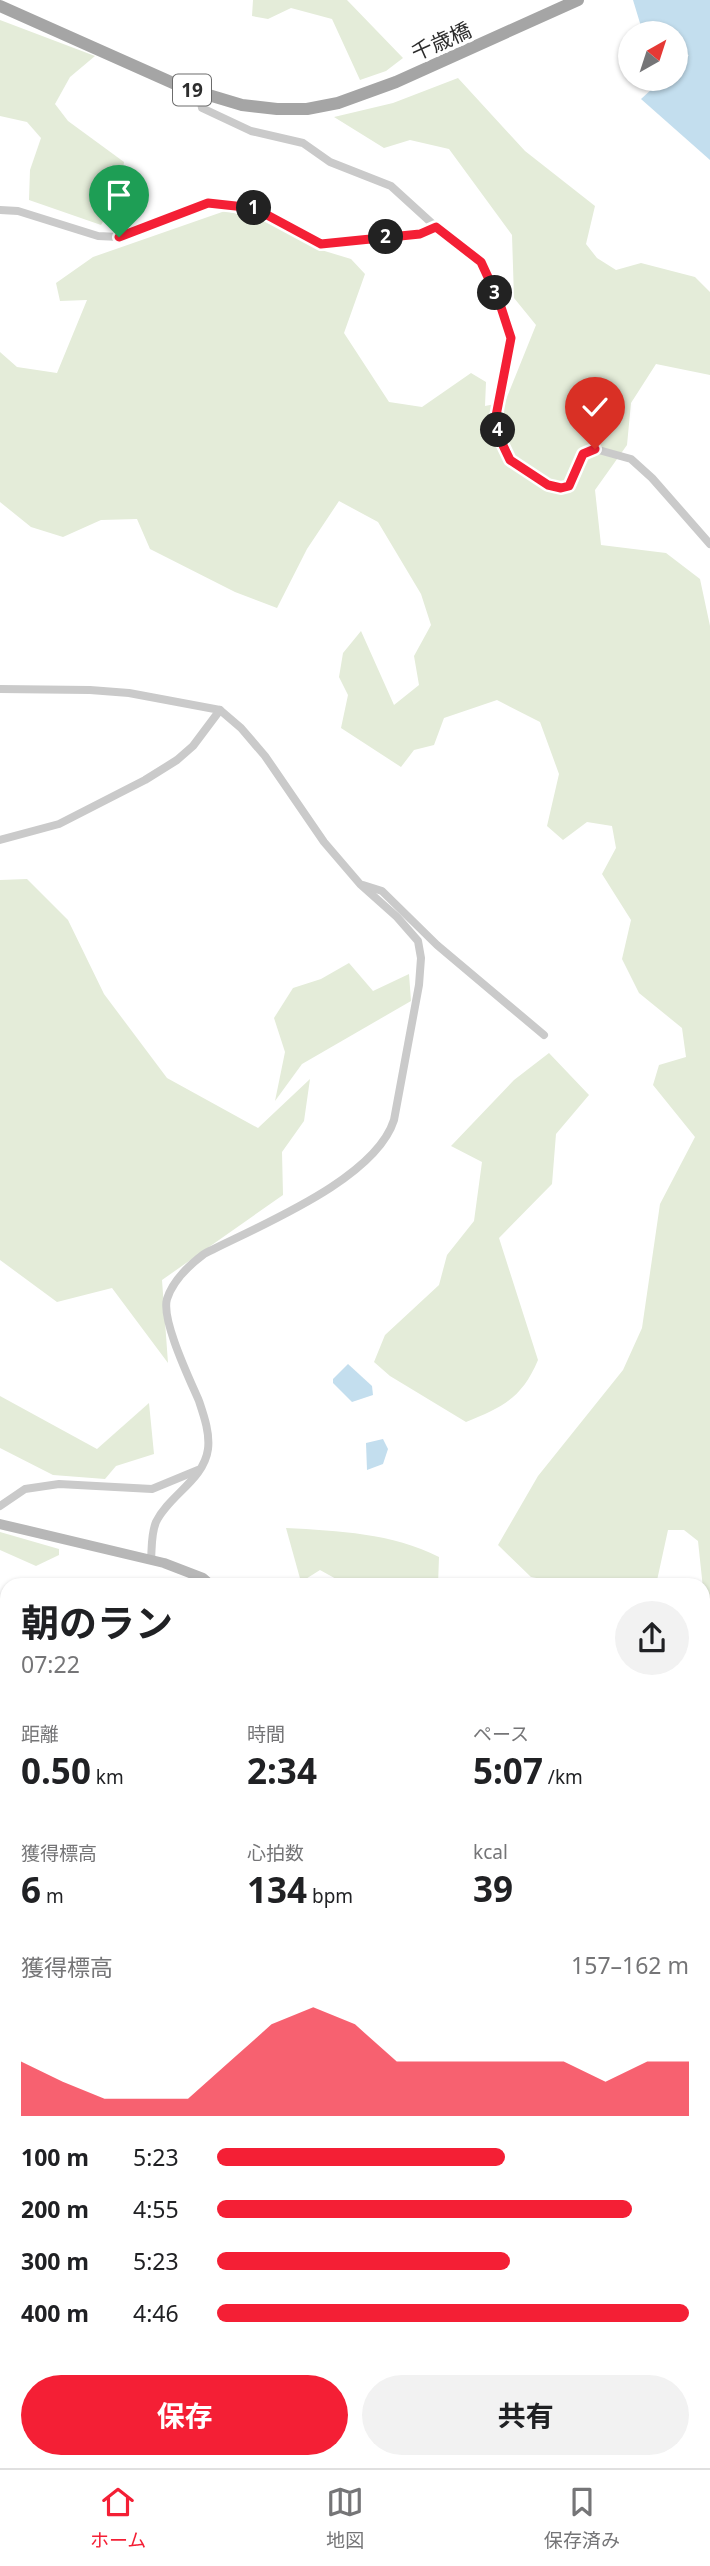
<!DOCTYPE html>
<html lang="ja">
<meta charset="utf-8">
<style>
:root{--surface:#fff;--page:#f2f2f2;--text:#202124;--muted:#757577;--line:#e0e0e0;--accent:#f41f35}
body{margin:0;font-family:"Noto Sans","Noto Sans JP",sans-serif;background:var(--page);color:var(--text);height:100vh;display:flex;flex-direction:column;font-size:26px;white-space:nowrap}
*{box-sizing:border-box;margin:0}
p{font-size:23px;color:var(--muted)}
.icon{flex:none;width:38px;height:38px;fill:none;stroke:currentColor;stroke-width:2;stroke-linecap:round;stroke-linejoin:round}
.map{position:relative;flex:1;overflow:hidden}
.drawer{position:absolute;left:0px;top:1578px;width:710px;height:891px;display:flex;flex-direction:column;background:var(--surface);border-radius:21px 21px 0 0;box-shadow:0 2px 5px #0004}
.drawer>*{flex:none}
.needle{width:46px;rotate:39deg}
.tools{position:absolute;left:618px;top:21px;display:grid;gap:14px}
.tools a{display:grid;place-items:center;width:70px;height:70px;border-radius:50%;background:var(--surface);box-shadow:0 2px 5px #0004;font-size:35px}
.pin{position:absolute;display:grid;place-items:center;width:60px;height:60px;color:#fff;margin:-72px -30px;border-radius:50% 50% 50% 0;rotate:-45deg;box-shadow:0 0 7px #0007}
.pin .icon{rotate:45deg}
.km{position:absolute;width:35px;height:35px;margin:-18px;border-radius:50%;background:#222;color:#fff;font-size:19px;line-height:35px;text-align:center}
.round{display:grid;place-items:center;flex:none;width:74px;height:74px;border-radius:37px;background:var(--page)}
.overview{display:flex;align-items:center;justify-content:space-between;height:119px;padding:0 21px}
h1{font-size:38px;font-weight:700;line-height:52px}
.metrics{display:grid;grid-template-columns:repeat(3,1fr);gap:10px;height:119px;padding:7px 21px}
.metrics div{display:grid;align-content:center}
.metrics b{font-size:35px;font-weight:700}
.metrics small{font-size:19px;font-weight:400}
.metrics p{font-size:19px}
.chart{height:196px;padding:14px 21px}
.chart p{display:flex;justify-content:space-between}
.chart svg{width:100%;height:126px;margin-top:7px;fill:var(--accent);opacity:.7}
.action{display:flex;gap:14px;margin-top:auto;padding:14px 21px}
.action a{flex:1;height:80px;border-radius:42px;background:var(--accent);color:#fff;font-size:28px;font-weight:700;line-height:80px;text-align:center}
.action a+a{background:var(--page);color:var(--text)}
ul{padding:0 21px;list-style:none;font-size:23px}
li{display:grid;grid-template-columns:112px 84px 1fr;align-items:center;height:52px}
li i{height:18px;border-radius:9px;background:var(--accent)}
.menu{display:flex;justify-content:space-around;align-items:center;height:98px;border-top:2px solid var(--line);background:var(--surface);font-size:19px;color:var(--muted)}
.menu a{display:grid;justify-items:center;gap:4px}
.menu .current{color:var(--accent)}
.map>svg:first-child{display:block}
.green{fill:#e4ecd9}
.water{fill:#c3deee}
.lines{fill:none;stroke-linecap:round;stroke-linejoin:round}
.street{stroke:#cacaca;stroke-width:8}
.secondary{stroke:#b7b7b7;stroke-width:10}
.primary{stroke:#a5a5a5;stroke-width:12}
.route-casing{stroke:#fff;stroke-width:14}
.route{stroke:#f41f35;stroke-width:9}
.labels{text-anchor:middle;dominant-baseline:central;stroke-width:7;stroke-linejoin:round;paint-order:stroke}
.shield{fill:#fff;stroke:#6c6c6c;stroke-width:2}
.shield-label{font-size:19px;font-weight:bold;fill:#2d2d2d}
.street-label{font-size:21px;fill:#2d2d2d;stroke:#fff}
</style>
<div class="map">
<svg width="710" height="2468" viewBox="0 0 710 2468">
<rect width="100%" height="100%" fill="#fff"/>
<g class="green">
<path d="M253 0H347L403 58 386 71 360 80 332 19 291 8 268 19 252 16Z"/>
<path d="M0 20 95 56 70 77 55 104 68 121 124 162 119 196 101 225 29 200 30 170 41 138 27 122 0 116Z"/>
<path d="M458 78 525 151 595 206 586 244 597 258 616 270 641 263 695 277 710 292V375L656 364 631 403 627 445 595 490 601 545 666 553 700 579 710 626V1622L705 1607 698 1541 684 1530H668L656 1585H562L563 1583 531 1577 498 1545 538 1476 623 1370 642 1328 660 1204 695 1137 653 1085 659 1065 686 1057 682 1028 639 993 622 959 631 920 602 874 616 848 612 826 587 822 563 840 547 826 559 774 540 722 497 700 444 718 434 745 414 750 401 767 341 728 348 695 339 677 343 653 361 631 394 705 419 685 414 656 431 625 421 594 378 522 339 501 307 549 277 608 235 592 150 549 137 519 101 520 63 537 31 527 0 502V352L17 367 57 373 87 300 60 301 56 283 93 257 225 211 280 224 318 249 351 259 365 274 344 333 389 402 422 407 471 373 486 382 485 406 505 402 536 325 514 298 512 235 449 149 410 140 384 148 334 117 393 103Z"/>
<path d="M27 879 68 920 104 994 167 1078 258 1128 310 1079 304 1121 282 1152 283 1195 162 1280 168 1363 112 1288 57 1302 0 1260V880Z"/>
<path d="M349 963 373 991 409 974 411 1001 302 1064 275 1101 285 1052 274 1018 293 988 321 979Z"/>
<path d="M549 1053 589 1095 556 1134 552 1184 499 1238 538 1360C522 1398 503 1407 466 1422L390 1376 374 1362 385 1335 439 1285 447 1255 474 1221 482 1162 451 1146 514 1080Z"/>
<path d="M0 1396 97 1449 149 1403 154 1454 116 1466 105 1479 53 1475 0 1448Z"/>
<path d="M286 1528C339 1531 392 1533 439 1557L438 1585H347L320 1570 301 1582Z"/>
<path d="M0 1532 59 1549V1555L36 1566 0 1550Z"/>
<path d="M0 1604 7 1606V1930L0 1918Z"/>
<path d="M7 1972V2338L0 2318V2109L3 2107 0 2095V1973Z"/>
<path d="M704 2212H710V2468H522L516 2462H704Z"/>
</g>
<g class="water">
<path d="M633 0H710V160L641 99 663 79H676V67L689 55 676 52V33H643Z"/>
<path d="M348 1364 372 1386 373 1395 352 1402 333 1383V1379Z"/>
<path d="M383 1439 388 1449 383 1464 367 1470 366 1443Z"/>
</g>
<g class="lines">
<g class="street">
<path d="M199 92 202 108 251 131 303 143 330 162 391 186 436 227 481 262 500 301 511 338 496 416 499 437 510 460 530 475 549 485 561 488 569 486 583 454 588 450 595 449 631 459 652 478 710 544"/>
<path d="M0 210 18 211 98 236 119 237 208 203 254 208 321 244 420 234 436 227"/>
<path d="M0 689 90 690 129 693 220 710 241 728 265 756 324 842 360 884 397 917 418 941 421 958 419 985 394 1120C375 1180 258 1226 204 1254 188 1266 173 1280 167 1299 161 1320 190 1380 199 1401 204 1416 210 1433 208 1449 204 1480 169 1495 156 1522 151 1534 152 1547 151 1560"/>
<path d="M0 840 59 824 145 780 177 760 193 746 220 710"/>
<path d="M363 885 382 891 437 945 544 1035"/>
<path d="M0 1506 25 1489 59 1484 152 1489 198 1470"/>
<path d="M704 2138 710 2150"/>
<path d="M704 2203 710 2201"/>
<path d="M169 2462 171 2468"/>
<path d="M406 2462V2468"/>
</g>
<g class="secondary">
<path d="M0 1524 164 1563 203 1578 212 1586"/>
<path d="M704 1887 710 1886"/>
<path d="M0 2352 7 2371"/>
<path d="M286 2462 295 2468"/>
</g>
<path class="primary" d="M0 6 182 87 242 105 277 109H307L338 103 396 82 578 0"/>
</g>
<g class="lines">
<g class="route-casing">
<path id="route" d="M119 237 208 203 254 208 321 244 420 234 436 227 481 262 499 301 511 338 496 416 499 437 510 460 548 485 561 488 569 486 583 454 595 449"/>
</g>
<use href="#route" class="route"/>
</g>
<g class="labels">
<rect class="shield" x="173" y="74.5" width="38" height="31" rx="5"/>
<g class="shield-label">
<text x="192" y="90">19</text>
</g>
<g class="street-label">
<text transform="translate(441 41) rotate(-24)">千歳橋</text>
</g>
</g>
</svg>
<div class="tools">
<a><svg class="needle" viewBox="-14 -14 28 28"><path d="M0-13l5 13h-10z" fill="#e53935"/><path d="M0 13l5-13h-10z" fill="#757577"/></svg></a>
</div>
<div class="pin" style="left:119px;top:237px;background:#1e9e55"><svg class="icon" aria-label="arrive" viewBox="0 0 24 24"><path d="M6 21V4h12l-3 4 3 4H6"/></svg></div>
<div class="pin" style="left:595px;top:449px;background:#d93025"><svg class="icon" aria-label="check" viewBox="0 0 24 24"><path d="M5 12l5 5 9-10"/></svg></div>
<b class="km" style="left:254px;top:208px">1</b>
<b class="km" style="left:386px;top:237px">2</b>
<b class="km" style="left:495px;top:293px">3</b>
<b class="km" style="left:498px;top:430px">4</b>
<section class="drawer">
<div class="overview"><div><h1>朝のラン</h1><p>07:22</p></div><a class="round"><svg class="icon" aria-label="share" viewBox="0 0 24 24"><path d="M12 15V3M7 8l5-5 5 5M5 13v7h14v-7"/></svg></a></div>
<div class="metrics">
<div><p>距離</p><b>0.50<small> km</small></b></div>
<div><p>時間</p><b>2:34</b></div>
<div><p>ペース</p><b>5:07<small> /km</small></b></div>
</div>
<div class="metrics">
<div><p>獲得標高</p><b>6<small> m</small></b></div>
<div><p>心拍数</p><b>134<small> bpm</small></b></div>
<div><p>kcal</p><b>39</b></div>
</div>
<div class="chart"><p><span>獲得標高</span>157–162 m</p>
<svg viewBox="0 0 160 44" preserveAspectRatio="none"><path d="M0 44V25L10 32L20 38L30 38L40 38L50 25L60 12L70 6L80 12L90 25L100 25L110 25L120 25L130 25L140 32L150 25L160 25V44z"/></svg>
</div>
<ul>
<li><b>100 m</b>5:23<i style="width:61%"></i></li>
<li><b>200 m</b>4:55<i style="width:88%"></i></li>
<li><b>300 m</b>5:23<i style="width:62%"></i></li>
<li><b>400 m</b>4:46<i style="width:100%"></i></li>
</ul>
<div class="action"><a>保存</a><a>共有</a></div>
</section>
</div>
<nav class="menu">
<a class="current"><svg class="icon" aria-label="home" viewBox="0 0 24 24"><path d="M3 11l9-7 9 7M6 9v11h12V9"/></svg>ホーム</a>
<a><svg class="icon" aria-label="map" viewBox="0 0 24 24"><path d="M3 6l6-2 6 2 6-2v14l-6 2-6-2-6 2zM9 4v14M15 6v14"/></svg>地図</a>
<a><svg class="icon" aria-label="saved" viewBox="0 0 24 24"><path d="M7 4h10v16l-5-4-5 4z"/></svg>保存済み</a>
</nav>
